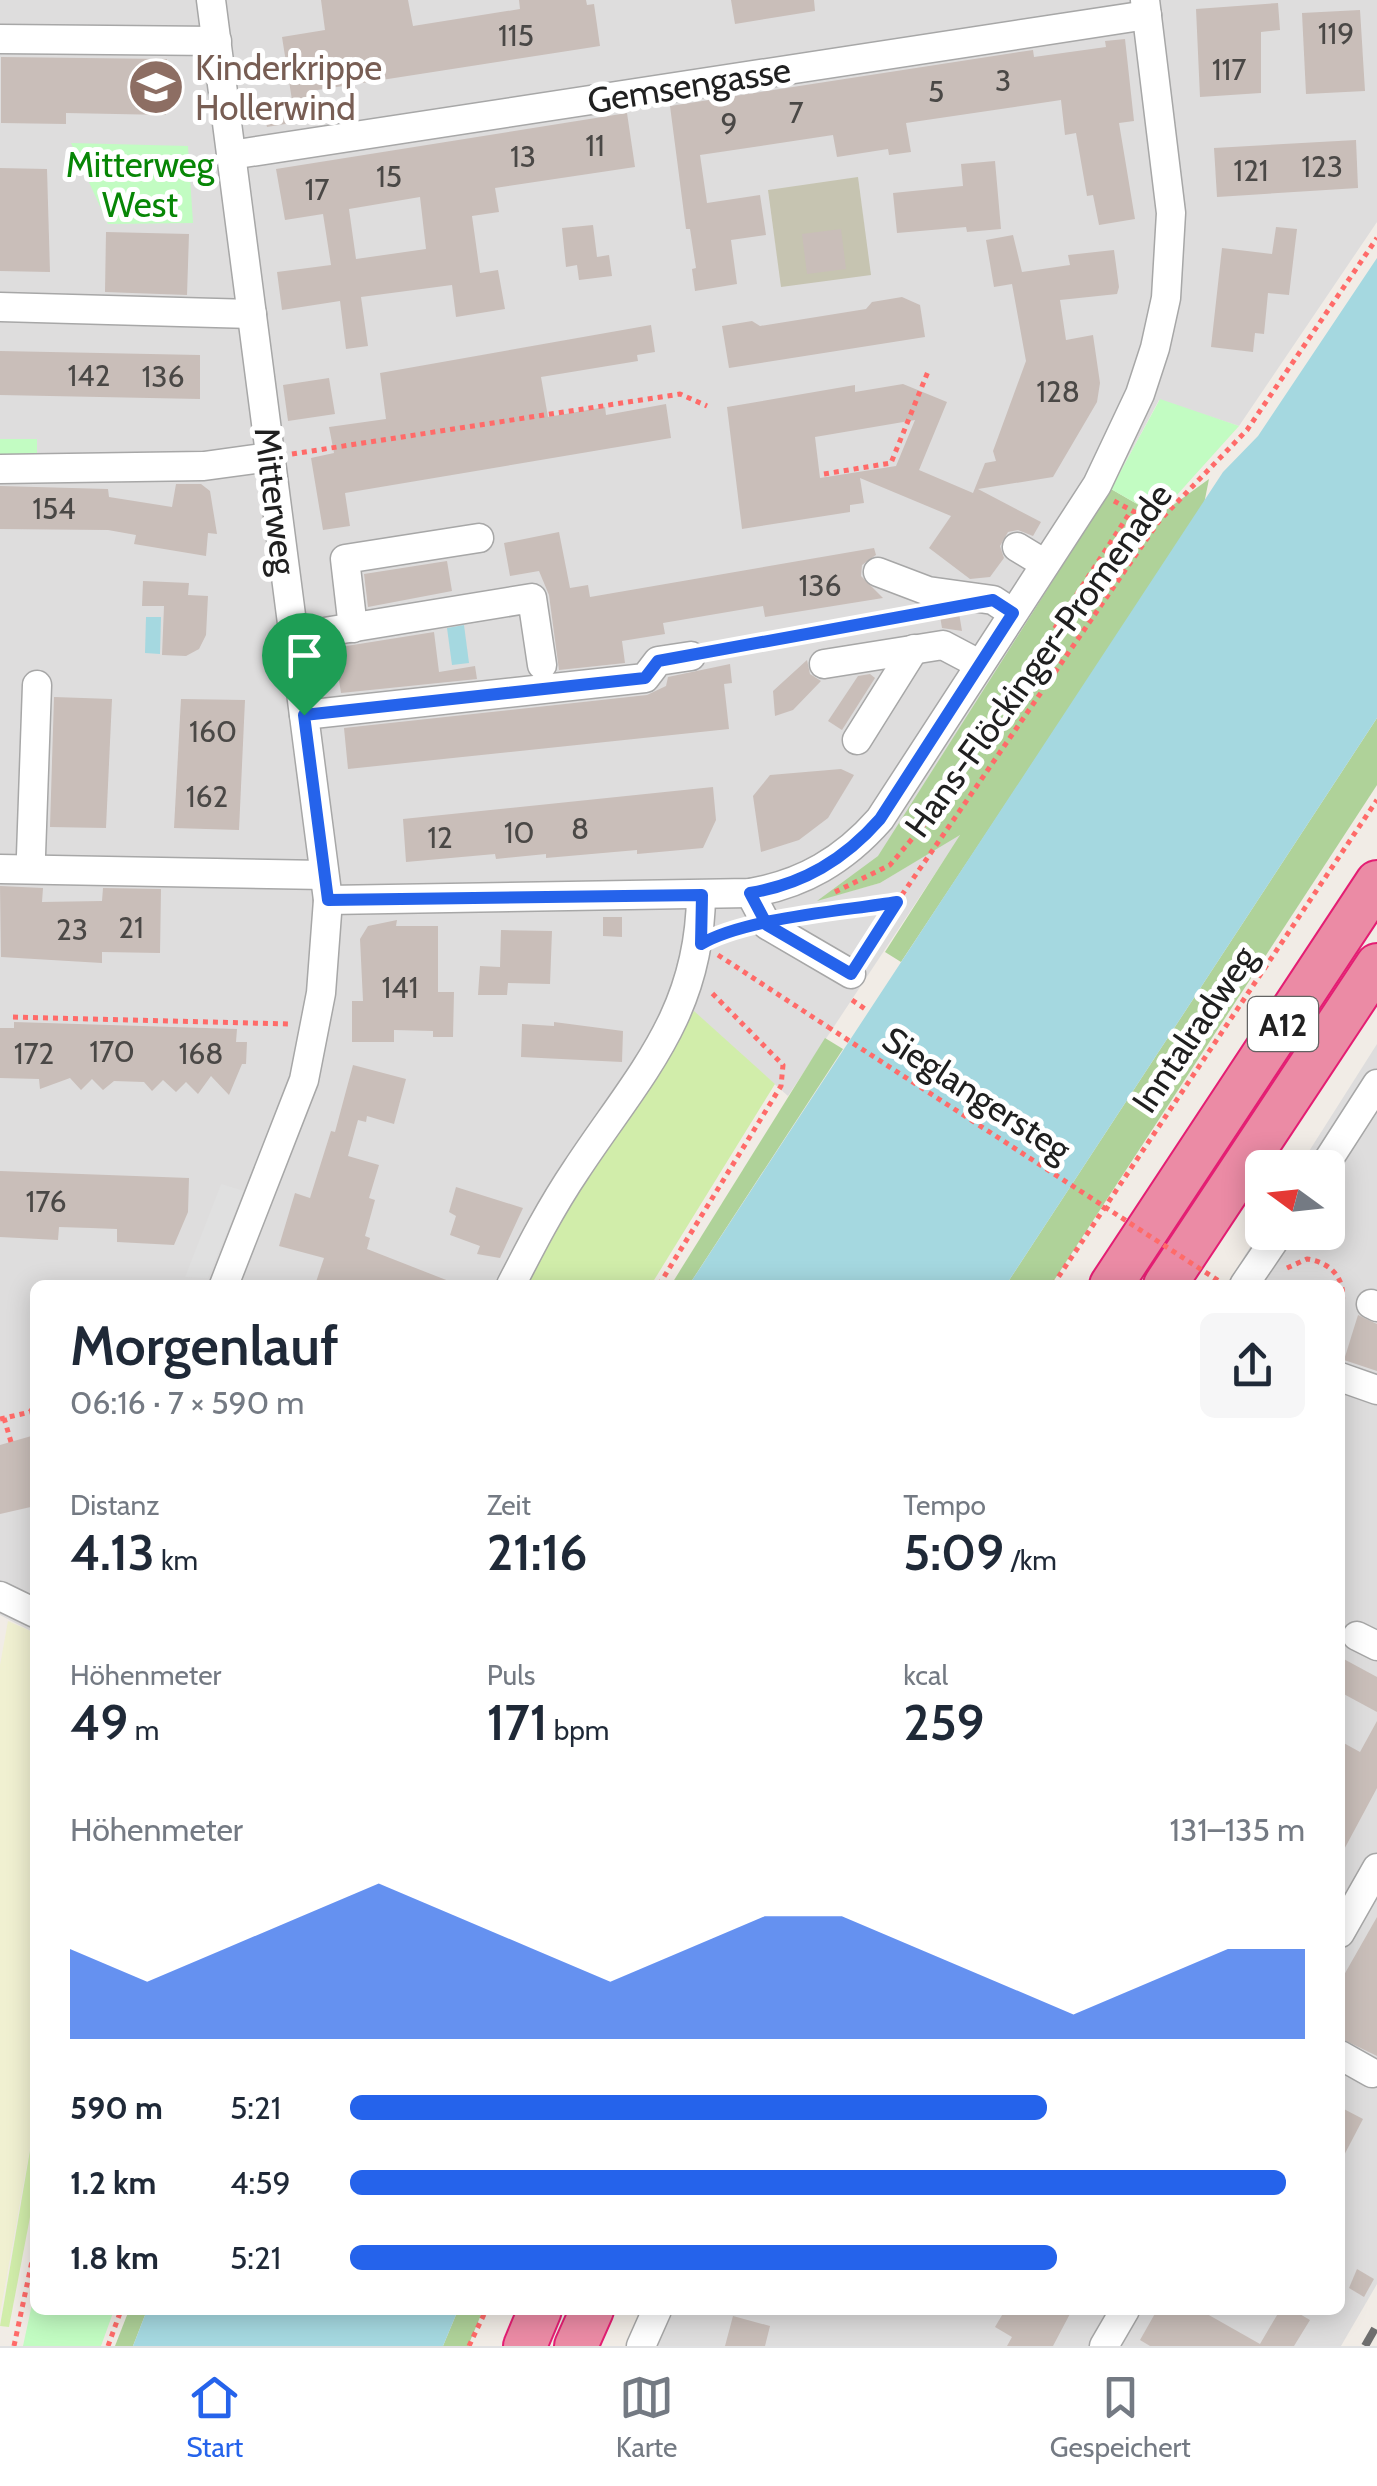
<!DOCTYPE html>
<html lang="de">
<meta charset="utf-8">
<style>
:root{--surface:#fff;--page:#f6f6f7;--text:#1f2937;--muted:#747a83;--line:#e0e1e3;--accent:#2563eb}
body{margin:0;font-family:Cabin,sans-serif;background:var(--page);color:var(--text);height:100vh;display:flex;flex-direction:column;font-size:38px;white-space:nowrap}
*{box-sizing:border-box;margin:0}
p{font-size:32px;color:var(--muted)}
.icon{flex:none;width:55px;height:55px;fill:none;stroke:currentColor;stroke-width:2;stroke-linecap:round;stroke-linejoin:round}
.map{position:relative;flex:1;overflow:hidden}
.side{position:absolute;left:30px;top:1280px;width:1315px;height:1035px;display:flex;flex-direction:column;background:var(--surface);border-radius:15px;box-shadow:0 5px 25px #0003}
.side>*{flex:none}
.needle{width:65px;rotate:285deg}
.fabs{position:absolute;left:1245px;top:1150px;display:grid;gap:20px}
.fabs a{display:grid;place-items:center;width:100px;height:100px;border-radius:15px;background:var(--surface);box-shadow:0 5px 25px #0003;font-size:50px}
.pin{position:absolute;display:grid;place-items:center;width:85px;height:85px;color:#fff;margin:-102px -42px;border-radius:50% 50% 50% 0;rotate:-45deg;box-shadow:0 0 10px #0007}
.pin .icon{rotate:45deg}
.round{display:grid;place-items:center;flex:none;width:105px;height:105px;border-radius:15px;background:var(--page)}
.overview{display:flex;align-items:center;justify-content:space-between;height:170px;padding:0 40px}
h1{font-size:55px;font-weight:600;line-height:75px}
.figures{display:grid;grid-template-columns:repeat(3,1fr);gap:15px;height:170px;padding:10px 40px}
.figures div{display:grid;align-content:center}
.figures b{font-size:50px;font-weight:600}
.figures small{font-size:28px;font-weight:400}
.figures p{font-size:28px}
.chart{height:280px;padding:20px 40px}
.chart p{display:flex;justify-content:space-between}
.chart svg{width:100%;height:180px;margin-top:10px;fill:var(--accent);opacity:.7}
ul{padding:0 40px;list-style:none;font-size:32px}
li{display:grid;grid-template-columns:160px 120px 1fr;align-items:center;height:75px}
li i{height:25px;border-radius:12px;background:var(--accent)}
.tabs{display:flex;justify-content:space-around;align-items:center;height:140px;border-top:2px solid var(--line);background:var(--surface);font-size:28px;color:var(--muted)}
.tabs a{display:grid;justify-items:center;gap:5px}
.tabs .on{color:var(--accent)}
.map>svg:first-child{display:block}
.residential{fill:#dedddd}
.construction{fill:#c6c4b1}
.farmland{fill:#f0f0d1}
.grass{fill:#d1edaa}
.forest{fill:#afd299}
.park{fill:#c2fcc2}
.parking{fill:#e0e0e0}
.water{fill:#a5d8e0}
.building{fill:#c9beb9;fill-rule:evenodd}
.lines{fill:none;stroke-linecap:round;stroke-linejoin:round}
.minor-casing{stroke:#a7a7a7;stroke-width:31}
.highway-casing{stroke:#e41e73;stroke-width:46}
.path{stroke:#ff6b69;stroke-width:5;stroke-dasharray:5 5;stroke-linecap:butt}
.minor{stroke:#fff;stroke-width:28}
.highway{stroke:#eb8ba5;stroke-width:42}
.rail{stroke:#6e6e6e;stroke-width:8;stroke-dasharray:20 20;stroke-linecap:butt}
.path-bridge{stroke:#ff6b69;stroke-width:5;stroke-dasharray:5 5;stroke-linecap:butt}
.route-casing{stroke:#fff;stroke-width:20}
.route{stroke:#2563eb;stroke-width:12}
.labels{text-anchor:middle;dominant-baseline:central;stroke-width:10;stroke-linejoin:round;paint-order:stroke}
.number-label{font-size:30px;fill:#4a4846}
.shield{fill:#fff;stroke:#636363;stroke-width:2.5}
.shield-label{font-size:32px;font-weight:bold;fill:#202020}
.education-label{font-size:35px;fill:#785e54;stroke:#fff;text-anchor:start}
.street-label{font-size:35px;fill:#202020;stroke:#fff}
.park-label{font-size:35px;fill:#078606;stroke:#fff}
</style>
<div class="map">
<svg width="1377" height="2346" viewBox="0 0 1377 2346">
<rect width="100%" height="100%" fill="#f1ece6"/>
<g class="residential">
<path d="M0 0H1377V222L1239 426 1159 400 1111 489 878 857 821 899 880 883 962 833 788 1096 694 1012 524 1285H35V1633L0 1615Z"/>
<path d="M1377 1044V2284L1341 2346H629L645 2310H1340V1285H1227L1262 1227V1232H1328V1168L1299 1167Z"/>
</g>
<path class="construction" d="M858 177 871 275 781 287 768 190Z"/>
<path class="farmland" d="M8 1621 35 1633V2120L0 2314V1665Z"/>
<g class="grass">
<path d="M694 1011 775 1084 651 1285H524L540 1248Z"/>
<path d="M35 2121V2191L9 2327 0 2326Z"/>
</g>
<g class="forest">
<path d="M1209 479 1204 504 901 962 885 952 960 835 880 883 817 901 878 856 1111 489 1158 516Z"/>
<path d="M1377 718V785L1051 1285H1006Z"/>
<path d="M825 1038 843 1049 689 1285H671Z"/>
<path d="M129 2310H147L133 2346H115Z"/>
<path d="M458 2310H483L468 2346H443Z"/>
</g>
<g class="park">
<path d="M71 143 188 146 193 223 108 224Z"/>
<path d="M1160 399 1239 426 1158 516 1111 489Z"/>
<rect x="0" y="439" width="37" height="22"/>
<path d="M35 2290V2310H114L101 2346H23Z"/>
</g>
<path class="parking" d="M221 1184 244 1191 208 1278 185 1277Z"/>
<g class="water">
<path d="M1377 258V718L1006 1285H689L1223 472 1258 436Z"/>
<path d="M146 617H161L160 654 145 653Z"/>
<path d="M464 625 469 663 452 665 447 628Z"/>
<path d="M147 2310H458L443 2346H133Z"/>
</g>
<g class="building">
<path d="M321 0H408L413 26 520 9 519 0H586L587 5 594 4 600 46 311 91 315 119 267 127 262 105 292 100 282 37 325 30Z"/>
<path d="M731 0H814L815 11 735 24Z"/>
<path d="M1278 3 1280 30 1261 32V93L1200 97 1196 9Z"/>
<path d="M1360 10 1365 91 1306 94 1302 13Z"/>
<path d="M1125 39 1134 121 1119 123 1135 219 1099 225 1093 195 1087 196 1076 133 1065 135 1061 100 906 123 911 152 889 155 888 149 837 157 833 135 700 155 707 203 760 195 766 235 731 240 737 284 695 291 692 269 696 268 690 229H686L670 106 1033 50 1034 57 1106 47 1105 41Z"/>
<path d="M1 57 167 59 166 115 66 113V124L1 123Z"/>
<path d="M627 113 635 167 495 188 499 212 472 216 480 273 498 270 505 309 456 317 452 285 361 297 368 346 346 349 340 301 282 310 277 272 331 265 323 214 285 220 276 169ZM420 197 426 249 356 259 349 209Z"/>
<path d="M1356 140 1358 188 1217 197 1214 148Z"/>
<path d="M995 161 1001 229 967 232 966 227 897 233 893 193 963 186 961 164Z"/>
<path d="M0 168 47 169 50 272 0 271Z"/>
<path d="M593 225 597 257 609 255 612 276 579 280 577 265 566 267 562 228Z"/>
<path d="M1276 227 1297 229 1289 295 1268 293 1264 334 1255 333 1253 352 1211 347 1222 248 1272 254Z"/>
<path d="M841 229 846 269 807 274 802 234Z"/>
<path d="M106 232 189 234 187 295 105 292Z"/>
<path d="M1013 235 1022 272 1070 265 1068 255 1114 250 1119 287 1117 294 1060 300 1066 340 1093 335 1100 383 1097 402 1053 477 978 489 1041 522 1033 536 1018 530 1008 532 1000 546 1004 558 990 577 970 579 929 548 951 516 860 478 864 503 850 505V512L742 529 727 407 855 385V392L903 384 947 402 919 470 973 493 985 463 996 461 993 451 1026 361 1012 284 994 287 986 240ZM915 420 896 466 820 478 815 437Z"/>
<path d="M902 297 920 305 925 337 729 368 722 326 752 321 760 326 866 309 872 302Z"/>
<path d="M651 325 655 352 637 355 638 361 541 377 548 417 605 407 606 415 666 404 671 438 345 493 350 526 323 530 311 458 334 453 329 427 386 419 380 373Z"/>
<path d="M0 351 200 355V399L0 395Z"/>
<path d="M329 378 335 414 288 421 283 385Z"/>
<path d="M176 484H201L210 491 217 534 208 533 206 556 134 544 136 535 108 530 0 529V486L108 489 109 497 172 507Z"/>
<path d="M559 532 570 588 588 585 590 597 874 548 876 555 862 565 861 576 883 598 765 617 763 606 663 623 665 634 622 641 625 663 559 670 549 595 539 571 510 576 504 543Z"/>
<path d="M447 561 452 591 368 607 364 574Z"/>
<path d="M143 581 189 583 188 595 208 596 206 635 199 649 186 656 162 655 164 606H142Z"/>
<path d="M959 613 962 631 942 628 940 616Z"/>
<path d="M434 632 439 672 475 666 477 679 341 693 334 648Z"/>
<path d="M807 660 810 674 821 681 793 710 775 716 773 691Z"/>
<path d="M730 664 732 683 724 684 729 729 348 769 344 728 647 695 666 686 668 677Z"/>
<path d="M870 674 875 678 842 730 828 721 858 676Z"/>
<path d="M54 697 112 699 106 828 50 827Z"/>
<path d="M181 699 245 700 239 830 174 828Z"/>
<path d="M841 769 854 775 828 818 799 840 761 852 753 796 770 775Z"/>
<path d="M713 787 716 820 703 848 637 854V850L546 858V854L496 859 495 854 406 862 403 819Z"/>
<path d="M0 886 43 888 42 902 102 901 103 888 161 889 160 953 102 952V963L1 957Z"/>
<path d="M603 917H622V937L603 936Z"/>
<path d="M397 920 396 926H438V992H454L453 1037H433V1031L394 1030V1042H352V1001H363L360 939 368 926Z"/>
<path d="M501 930 552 931 550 984 508 983 507 995H478L480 966 500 967Z"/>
<path d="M14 1022 237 1029 236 1042H247L246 1064H242L229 1095 211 1076 198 1094 186 1082 176 1092 163 1080 152 1091 144 1082 114 1081 103 1090 92 1079 81 1090 70 1078 40 1089 39 1079 0 1078V1028H14Z"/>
<path d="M554 1022 623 1031 622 1062 521 1057 522 1024 554 1026Z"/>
<path d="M353 1065 406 1079 394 1124 367 1116 366 1122 358 1120 348 1156 379 1165 369 1198 375 1200 365 1236 370 1238 367 1249 459 1285H315L324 1258 279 1246 295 1193 310 1198 331 1131 335 1132Z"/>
<path d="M0 1171 189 1178 188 1212 174 1245 117 1242V1229L91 1228 59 1227 58 1240 0 1237Z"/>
<path d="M456 1187 523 1208 500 1258 477 1254 480 1246 450 1235 456 1216 449 1212Z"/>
<path d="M1358 1315 1377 1324V1371L1344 1360Z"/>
<path d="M35 1435V1506L0 1514V1445Z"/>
<path d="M1340 1657 1377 1677V1712L1340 1692Z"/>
<path d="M1377 1721V1788L1340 1857V1741L1360 1752Z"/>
<path d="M1377 1917V2056L1340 2038V1982Z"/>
<path d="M1340 2107 1363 2119 1340 2163Z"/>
<path d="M1357 2269 1374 2279 1364 2297 1349 2288Z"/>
<path d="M1005 2310H1072L1053 2346H1007L1012 2337 995 2327Z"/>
<path d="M1157 2310H1200L1260 2344 1280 2310H1293L1310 2320 1294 2346H1150L1140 2340Z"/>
<path d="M733 2316 770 2326 765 2346H725Z"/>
</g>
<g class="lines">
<g class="minor-casing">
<g id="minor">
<path d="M211 0 328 900 321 993 304 1080 224 1285"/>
<path d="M0 39 217 41"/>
<path d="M231 155 1147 15"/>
<path d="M0 307 252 314"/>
<path d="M0 469 204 466 270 457"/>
<path d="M1017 547 1045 564"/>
<path d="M878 572 928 591 993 600 1013 613"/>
<path d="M353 628 345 559 479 538"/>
<path d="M294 637 532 598 542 665"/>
<path d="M824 664 943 645 979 664"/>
<path d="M304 715 645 678 658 661 691 656"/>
<path d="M857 740 914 649"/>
<path d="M31 855 37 685"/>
<path d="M0 869 324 875"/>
<path d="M750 893 767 925 851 974"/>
<path d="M328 900 750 893C803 884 844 860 880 819L1097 485 1140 394 1155 348 1166 298 1171 213 1145 0"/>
<path d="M1323 1168 1377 1084"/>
<path d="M511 1285C531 1246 551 1207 576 1170 638 1076 700 1015 701 895"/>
<path d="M1244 1285 1280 1232"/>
<path d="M1371 1304 1377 1307"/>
<path d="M1340 1377 1377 1390"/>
<path d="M0 1596 35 1613"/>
<path d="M1357 1636 1377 1646"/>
<path d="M1340 1933 1377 1868"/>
<path d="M1340 2055 1372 2073"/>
<path d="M641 2346 657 2310"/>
<path d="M1104 2346 1125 2310"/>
</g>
</g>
<g class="highway-casing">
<g id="highway">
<path d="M1111 1285 1377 882"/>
<path d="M1165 1285 1377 965"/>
<path d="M525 2346 540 2310"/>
<path d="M576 2346 592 2310"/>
</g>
</g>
<g class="path">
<path d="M292 454 680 394 707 406"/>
<path d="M824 474 891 463 929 369"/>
<path d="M1114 501 1157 524"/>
<path d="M822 633 917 615"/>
<path d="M713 650 821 633"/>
<path d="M835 892 890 865 938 808 1131 511"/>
<path d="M807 918 897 902 1159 521 1247 430 1377 238"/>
<path d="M864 954 897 902"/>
<path d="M718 955 828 1027"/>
<path d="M852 1000 868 1011"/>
<path d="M13 1017 288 1024"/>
<path d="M1287 1268 1307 1259C1335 1263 1349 1284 1340 1311"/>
<path d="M659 1285 781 1086 783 1065 711 992"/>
<path d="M1053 1285 1377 800"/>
<path d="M4 1418 11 1442"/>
<path d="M0 1419 30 1412 35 1405"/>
<path d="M14 2346 35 2247"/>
<path d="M108 2346 121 2310"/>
<path d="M469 2346 486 2310"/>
</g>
<use href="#minor" class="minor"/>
<use href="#highway" class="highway"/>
<path class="rail" d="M1365 2346 1377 2325"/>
<path class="path-bridge" d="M828 1027 1225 1285"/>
</g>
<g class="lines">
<g class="route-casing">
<path id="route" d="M304 715 328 900 702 895 701 944C745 918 843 911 897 902L851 974 767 925 750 893C803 884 844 860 880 819L1013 613 993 600 658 661 645 678 304 715"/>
</g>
<use href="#route" class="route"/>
</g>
<defs>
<g id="school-disc" transform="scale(2.875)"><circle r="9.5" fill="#8d6e63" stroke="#fff"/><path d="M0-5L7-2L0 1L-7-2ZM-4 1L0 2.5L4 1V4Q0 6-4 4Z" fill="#fff"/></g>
</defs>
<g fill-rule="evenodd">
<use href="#school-disc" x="156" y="87"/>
</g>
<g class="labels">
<g class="number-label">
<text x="1336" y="33">119</text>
<text x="516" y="35">115</text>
<text x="1229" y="69">117</text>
<text x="1003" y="80">3</text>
<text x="936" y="91">5</text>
<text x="796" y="112">7</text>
<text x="729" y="123">9</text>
<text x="595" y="145">11</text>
<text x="523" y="156">13</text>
<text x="1322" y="166">123</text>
<text x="1251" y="170">121</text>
<text x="389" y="176">15</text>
<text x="317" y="189">17</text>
<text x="89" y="375">142</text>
<text x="163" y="376">136</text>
<text x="1058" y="391">128</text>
<text x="54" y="508">154</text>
<text x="820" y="585">136</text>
<text x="213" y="731">160</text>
<text x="207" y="796">162</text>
<text x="580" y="828">8</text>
<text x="519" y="832">10</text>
<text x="440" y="837">12</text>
<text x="131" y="927">21</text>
<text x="72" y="929">23</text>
<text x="400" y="987">141</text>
<text x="112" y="1051">170</text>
<text x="34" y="1053">172</text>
<text x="201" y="1053">168</text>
<text x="46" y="1201">176</text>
</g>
<rect class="shield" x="1248" y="997" width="70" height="54" rx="8"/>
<g class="shield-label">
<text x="1283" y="1024">A12</text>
</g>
<g class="education-label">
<text x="195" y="67">Kinderkrippe<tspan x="195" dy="40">Hollerwind</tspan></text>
</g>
<g class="street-label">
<text transform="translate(689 85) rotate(-9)">Gemsengasse</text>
<text transform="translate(276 501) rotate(83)">Mitterweg</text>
<text transform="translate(1038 660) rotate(-54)">Hans-Flöckinger-Promenade</text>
<text transform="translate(1194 1029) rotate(-56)">Inntalradweg</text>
<text transform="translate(977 1094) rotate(33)">Sieglangersteg</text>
</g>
<g class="park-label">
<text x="140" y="164">Mitterweg<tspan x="140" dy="40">West</tspan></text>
</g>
</g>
</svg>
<div class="fabs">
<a><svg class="needle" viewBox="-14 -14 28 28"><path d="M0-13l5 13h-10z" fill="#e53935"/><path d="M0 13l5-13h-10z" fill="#747a83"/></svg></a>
</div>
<div class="pin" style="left:304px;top:715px;background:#1e9e55"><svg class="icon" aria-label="arrive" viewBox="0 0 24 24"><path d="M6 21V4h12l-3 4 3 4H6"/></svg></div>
<section class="side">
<div class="overview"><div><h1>Morgenlauf</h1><p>06:16 · 7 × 590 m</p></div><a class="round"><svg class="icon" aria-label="share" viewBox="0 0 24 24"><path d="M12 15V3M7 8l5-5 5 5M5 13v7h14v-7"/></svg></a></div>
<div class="figures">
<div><p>Distanz</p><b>4.13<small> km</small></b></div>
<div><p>Zeit</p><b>21:16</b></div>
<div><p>Tempo</p><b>5:09<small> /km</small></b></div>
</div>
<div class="figures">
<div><p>Höhenmeter</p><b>49<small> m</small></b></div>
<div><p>Puls</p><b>171<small> bpm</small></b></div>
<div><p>kcal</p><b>259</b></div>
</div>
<div class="chart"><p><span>Höhenmeter</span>131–135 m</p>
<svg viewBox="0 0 160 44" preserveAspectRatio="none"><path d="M0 44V22L10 30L20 22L30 14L40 6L50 14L60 22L70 30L80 22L90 14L100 14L110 22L120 30L130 38L140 30L150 22L160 22V44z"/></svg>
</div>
<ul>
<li><b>590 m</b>5:21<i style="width:73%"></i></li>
<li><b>1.2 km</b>4:59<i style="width:98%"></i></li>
<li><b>1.8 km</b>5:21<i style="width:74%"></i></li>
</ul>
</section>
</div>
<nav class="tabs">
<a class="on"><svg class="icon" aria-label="home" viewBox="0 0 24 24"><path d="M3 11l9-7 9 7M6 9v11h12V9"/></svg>Start</a>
<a><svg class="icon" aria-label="map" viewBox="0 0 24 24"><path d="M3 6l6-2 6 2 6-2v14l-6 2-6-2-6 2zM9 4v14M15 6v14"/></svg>Karte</a>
<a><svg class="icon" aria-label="saved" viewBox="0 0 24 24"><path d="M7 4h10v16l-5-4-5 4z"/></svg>Gespeichert</a>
</nav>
